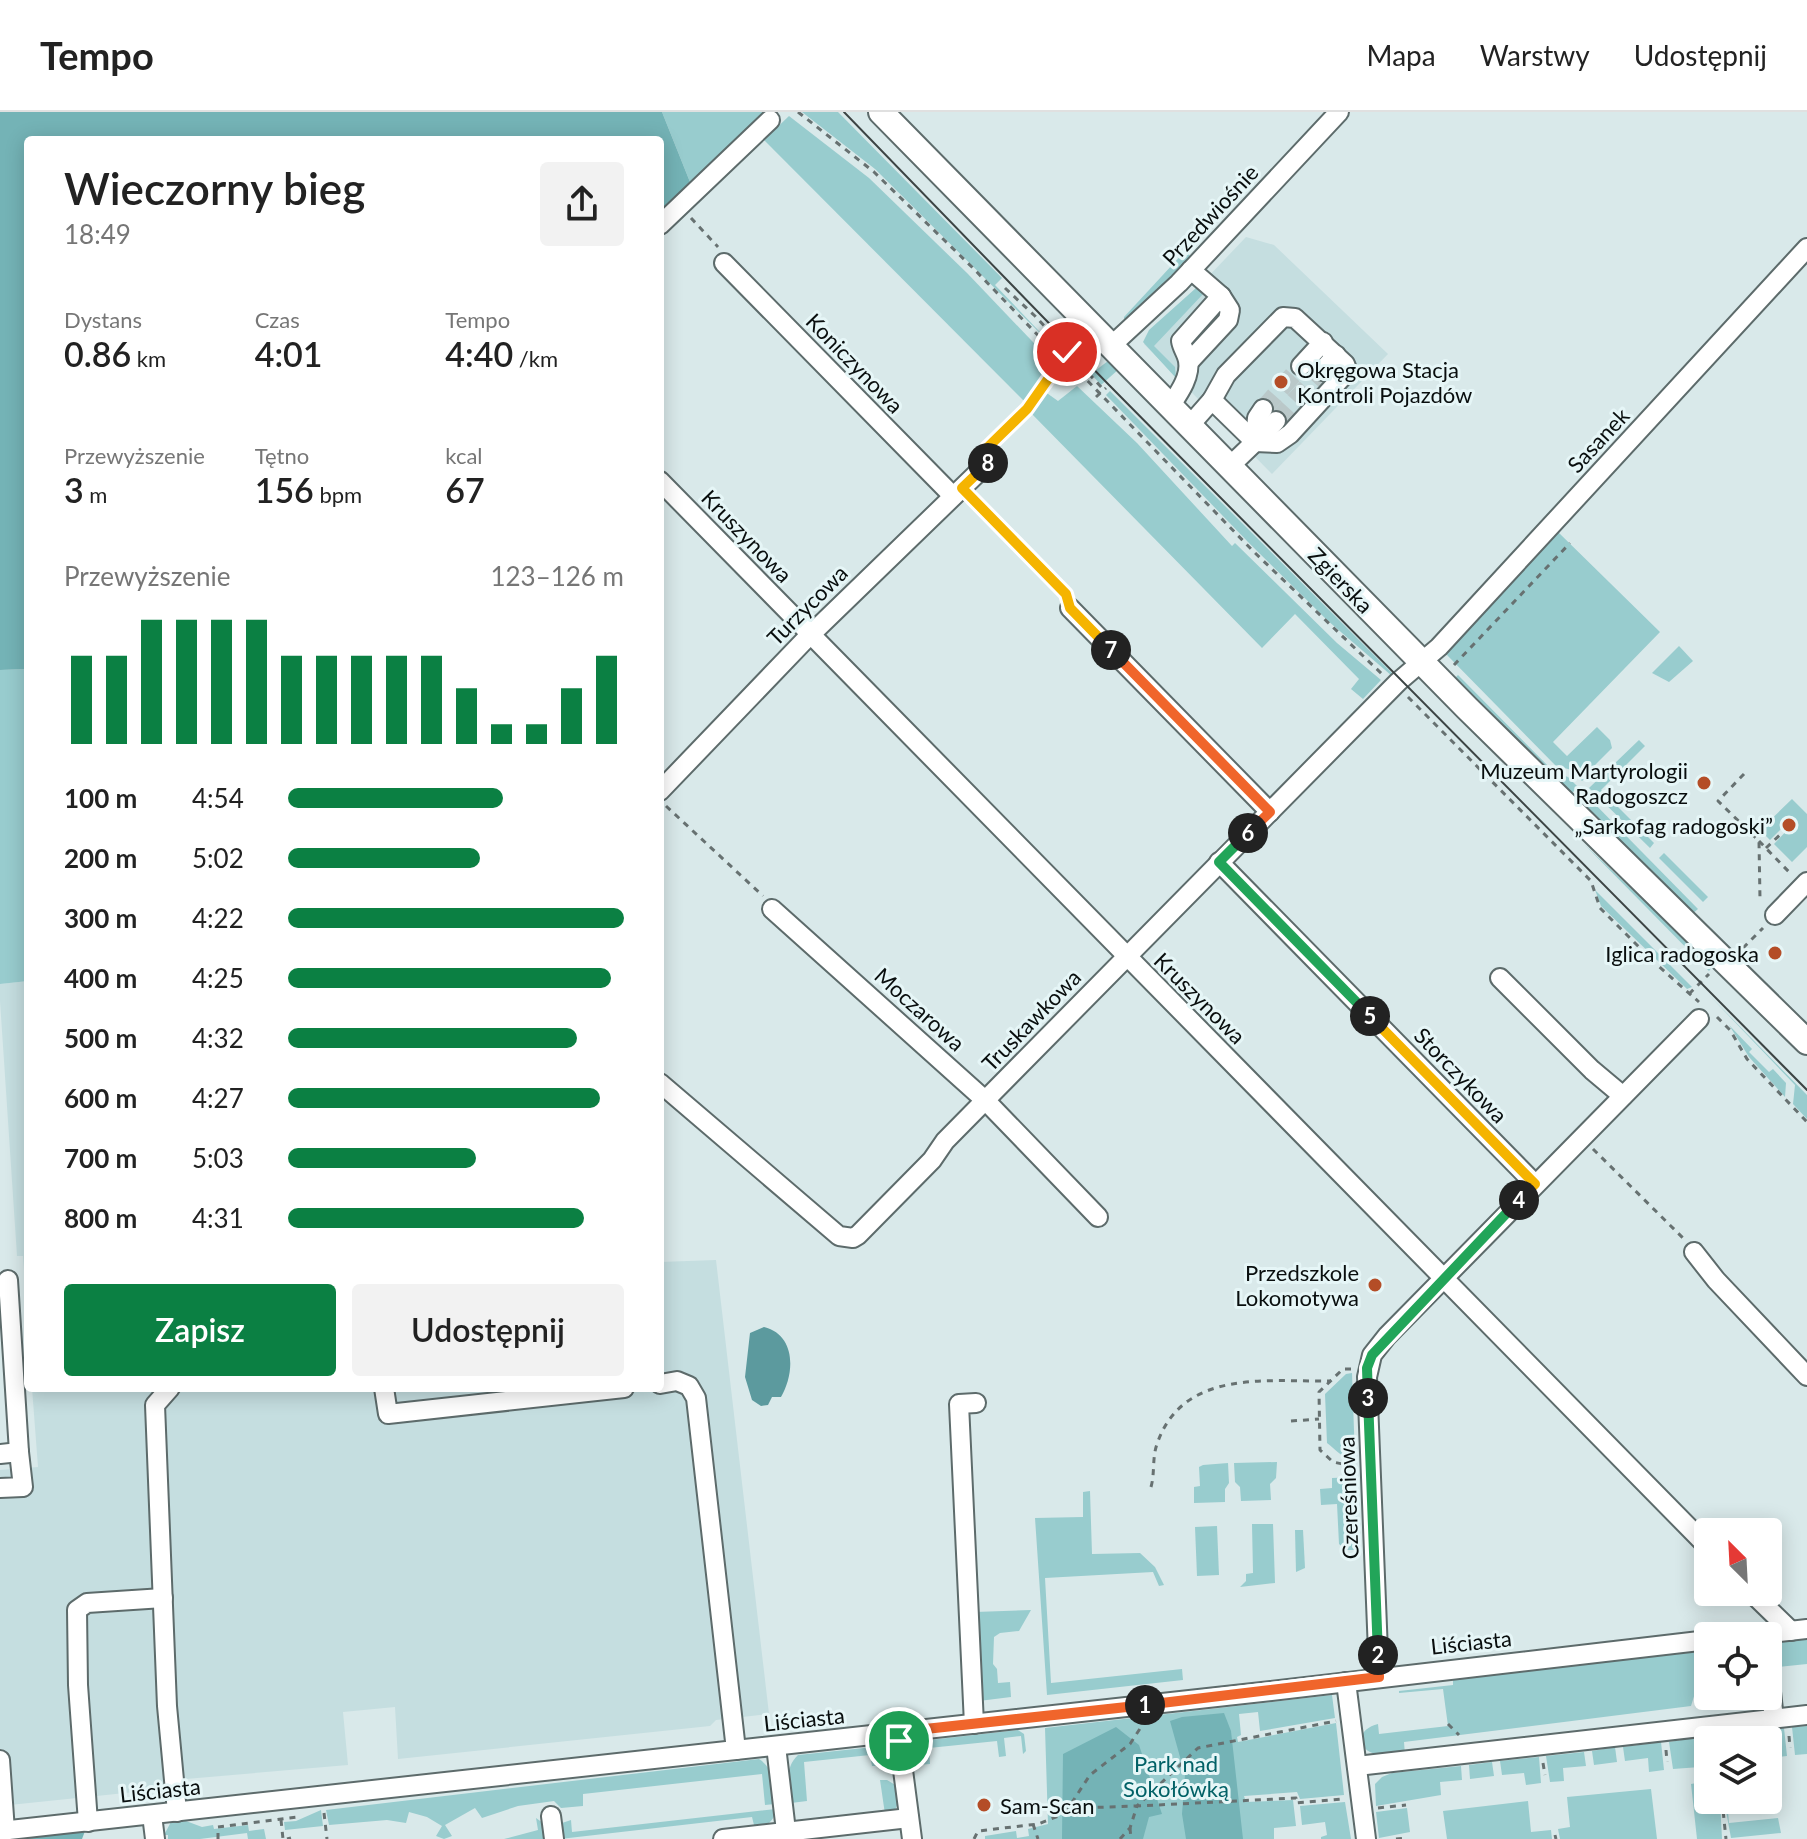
<!DOCTYPE html>
<html lang="pl">
<meta charset="utf-8">
<style>
:root{--surface:#fff;--page:#f2f2f2;--text:#222;--muted:#767676;--line:#e0e0e0;--accent:#0b8043}
body{margin:0;font-family:Lato,sans-serif;background:var(--page);color:var(--text);height:100vh;display:flex;flex-direction:column;font-size:30px;white-space:nowrap}
*{box-sizing:border-box;margin:0}
p{font-size:26px;color:var(--muted)}
.icon{flex:none;width:44px;height:44px;fill:none;stroke:currentColor;stroke-width:2;stroke-linecap:round;stroke-linejoin:round}
.map{position:relative;flex:1;overflow:hidden}
.details{position:absolute;left:24px;top:24px;width:640px;height:1256px;display:flex;flex-direction:column;background:var(--surface);border-radius:8px;box-shadow:0 4px 20px #0003}
.details>*{flex:none}
.needle{width:52px;rotate:336deg}
.fabs{position:absolute;left:1694px;top:1406px;display:grid;gap:16px}
.fabs a{display:grid;place-items:center;width:88px;height:88px;border-radius:8px;background:var(--surface);box-shadow:0 4px 20px #0003;font-size:40px}
.pin{position:absolute;display:grid;place-items:center;width:68px;height:68px;color:#fff;margin:-34px;border:4px solid #fff;border-radius:50%;box-shadow:0 2px 8px #0007}
.km{position:absolute;width:40px;height:40px;margin:-20px;border-radius:50%;background:#222;color:#fff;font-size:22px;line-height:40px;text-align:center}
.round{display:grid;place-items:center;flex:none;width:84px;height:84px;border-radius:8px;background:var(--page)}
.head{display:flex;align-items:center;justify-content:space-between;height:136px;padding:0 40px}
h1{font-size:44px;font-weight:600;line-height:60px}
.stats{display:grid;grid-template-columns:repeat(3,1fr);gap:12px;height:136px;padding:8px 40px}
.stats div{display:grid;align-content:center}
.stats b{font-size:34px;font-weight:600}
.stats small{font-size:22px;font-weight:400}
.stats p{font-size:22px}
.chart{height:224px;padding:16px 40px}
.chart p{display:flex;justify-content:space-between}
.chart svg{width:100%;height:144px;margin-top:8px;stroke:var(--accent);stroke-width:6}
.cta{display:flex;gap:16px;margin-top:auto;padding:16px 40px}
.cta a{flex:1;height:92px;border-radius:8px;background:var(--accent);color:#fff;font-size:32px;font-weight:600;line-height:92px;text-align:center}
.cta a+a{background:var(--page);color:var(--text)}
ul{padding:0 40px;list-style:none;font-size:26px}
li{display:grid;grid-template-columns:128px 96px 1fr;align-items:center;height:60px}
li i{height:20px;border-radius:10px;background:var(--accent)}
header{display:flex;align-items:center;gap:48px;box-sizing:border-box;height:112px;padding:0 40px;background:var(--surface);border-bottom:2px solid var(--line)}
header strong{font-size:38px}
nav{display:flex;gap:44px;margin-inline-start:auto;font-size:28px}
.map>svg:first-child{display:block}
.built{fill:#c5dee0}
.green{fill:#98ccce}
.forest{fill:#74b3b6}
.water{fill:#5c9a9e}
.lines{fill:none;stroke-linecap:round;stroke-linejoin:round}
.minor-tunnel{stroke:#bac8c9;stroke-width:18;stroke-dasharray:18 9;stroke-linecap:butt}
.minor-casing{stroke:#5d6b6b;stroke-width:22}
.major-casing{stroke:#5d6b6b;stroke-width:28}
.path{stroke:#677171;stroke-width:3;stroke-dasharray:6 6;stroke-linecap:butt}
.minor{stroke:#fff;stroke-width:18}
.major{stroke:#fff;stroke-width:24}
.tram{stroke:#3c4444;stroke-width:2}
.split-1-casing{stroke:#fff;stroke-width:16}
.split-2-casing{stroke:#fff;stroke-width:16}
.split-3-casing{stroke:#fff;stroke-width:16}
.split-4-casing{stroke:#fff;stroke-width:16}
.split-5-casing{stroke:#fff;stroke-width:16}
.split-6-casing{stroke:#fff;stroke-width:16}
.split-7-casing{stroke:#fff;stroke-width:16}
.split-8-casing{stroke:#fff;stroke-width:16}
.split-9-casing{stroke:#fff;stroke-width:16}
.split-1{stroke:#f0652b;stroke-width:10}
.split-2{stroke:#f0652b;stroke-width:10}
.split-3{stroke:#22a559;stroke-width:10}
.split-4{stroke:#22a559;stroke-width:10}
.split-5{stroke:#f5b400;stroke-width:10}
.split-6{stroke:#22a559;stroke-width:10}
.split-7{stroke:#f0652b;stroke-width:10}
.split-8{stroke:#f5b400;stroke-width:10}
.split-9{stroke:#f5b400;stroke-width:10}
.poi-dot{fill:#b44d27;stroke:#e6f6f7;stroke-width:3}
.labels{text-anchor:middle;dominant-baseline:central;stroke-width:6;stroke-linejoin:round;paint-order:stroke}
.street-label{font-size:22px;fill:#090e0e;stroke:#e6f6f7}
.poi-label{font-size:22px;fill:#090e0e;stroke:#e6f6f7;text-anchor:end}
.park-label{font-size:22px;fill:#026166;stroke:#e6f6f7}
</style>
<header>
<strong>Tempo</strong>
<nav><a>Mapa</a><a>Warstwy</a><a>Udostępnij</a></nav>
</header>
<div class="map">
<svg width="1807" height="1727" viewBox="0 0 1807 1727">
<rect width="100%" height="100%" fill="#d9e9ea"/>
<g class="built">
<path d="M1246 125 1274 133 1388 242 1272 362 1144 232Z"/>
<path d="M28 869V1212L23 1144H17L0 889V872Z"/>
<path d="M716 1148 769 1602 716 1608 710 1614 398 1647 395 1595 343 1600 348 1653 186 1667 183 1675 0 1694V1358L38 1355 32 1276H660V1150Z"/>
</g>
<g class="green">
<path d="M662 0H764L690 70Z"/>
<path d="M802 0H838L1002 166 995 173 1059 240 875 57Z"/>
<path d="M789 4 869 66 968 162 1052 250 1024 289 764 28Z"/>
<path d="M1186 138 1192 147 1124 211V205Z"/>
<path d="M1196 176 1204 181 1154 234 1175 255 1176 266 1143 230 1149 218Z"/>
<path d="M1108 249 1119 257 1101 273 1091 262Z"/>
<path d="M1077 274 1137 331 1232 434 1235 431 1337 531 1381 568 1363 587 1351 577 1359 567 1295 502 1262 536 1029 299 1044 279 1058 289Z"/>
<path d="M1110 279 1394 563 1392 564 1327 508 1250 432 1106 283Z"/>
<path d="M1558 420 1660 520 1553 630 1567 644 1597 615 1610 628 1612 636 1586 662 1587 664 1582 669 1572 658 1556 654 1447 543 1449 537Z"/>
<path d="M1679 534 1693 549 1669 570 1652 561Z"/>
<path d="M28 557V869L0 872V558Z"/>
<path d="M1458 563 1554 660 1568 665 1578 675 1572 681 1455 566Z"/>
<path d="M1639 628 1645 634 1601 678 1654 731 1650 736 1589 676Z"/>
<path d="M1585 682 1698 797 1692 802 1579 688Z"/>
<path d="M1792 687 1807 702V735L1792 750 1774 732 1792 713 1788 710 1770 728 1760 718Z"/>
<path d="M1584 732 1713 854 1709 859Z"/>
<path d="M1664 741 1708 785 1703 790 1659 746Z"/>
<path d="M1595 778 1692 875 1687 877 1601 794Z"/>
<path d="M1708 882 1807 983V1007L1793 992 1795 973Z"/>
<path d="M1729 913 1752 937 1749 940 1769 960 1773 957 1786 971 1785 985 1749 945Z"/>
<path d="M1352 1261 1355 1347C1344 1348 1336 1338 1327 1331L1325 1282 1346 1262Z"/>
<path d="M1277 1350 1276 1366 1270 1372 1271 1388 1241 1389 1240 1375 1235 1370 1234 1351Z"/>
<path d="M1228 1351 1229 1371 1225 1377V1390L1194 1391V1375L1200 1374 1199 1355 1203 1353Z"/>
<path d="M1355 1365 1359 1438H1346L1339 1432 1337 1392 1321 1393 1320 1377 1332 1376V1366Z"/>
<path d="M1090 1379 1092 1442 1140 1441 1155 1455 1164 1473 1159 1474 1153 1460 1045 1466 1051 1571 1182 1557 1183 1568 1047 1583 1035 1406 1083 1405V1380Z"/>
<path d="M1252 1412H1273L1275 1471 1240 1475 1246 1469V1462L1253 1461Z"/>
<path d="M1217 1414 1219 1463 1197 1464 1195 1415Z"/>
<path d="M1295 1418H1303L1305 1456 1296 1460Z"/>
<path d="M1031 1498 1019 1519 1000 1521 994 1525 993 1552 997 1557 998 1571 1010 1570 1011 1585 979 1589 975 1500Z"/>
<path d="M1807 1527V1552L1777 1555V1534L1783 1529Z"/>
<path d="M1708 1539V1579L1695 1581 1691 1594 1404 1630 1405 1643C1394 1643 1380 1645 1370 1640 1353 1630 1363 1615 1378 1612L1379 1622 1448 1614 1443 1577 1399 1581V1579L1453 1573V1565Z"/>
<path d="M1332 1583 1335 1606 1260 1619 1258 1600 1239 1602 1241 1623 1237 1625 1238 1630 1336 1611 1344 1683 1300 1687 1297 1680 1244 1684 1246 1690 1293 1688 1296 1714 1274 1716V1727H985V1724L1016 1719 1017 1726 1029 1724 1028 1717 1048 1712 1045 1616Z"/>
<path d="M1807 1614V1642L1795 1643 1792 1615Z"/>
<path d="M1784 1616 1787 1644 1768 1646V1628H1743L1742 1621Z"/>
<path d="M1018 1618 1024 1622 1026 1639 1023 1642 1021 1624 1004 1626 1006 1644 999 1645 997 1629 929 1636 930 1652 918 1653 913 1646V1636L921 1629Z"/>
<path d="M1693 1626 1708 1641V1688H1720L1722 1727H1697L1691 1672 1702 1670 1700 1655 1673 1657 1669 1630Z"/>
<path d="M1661 1630 1664 1658 1649 1660 1648 1646 1625 1649 1623 1635Z"/>
<path d="M883 1634 890 1639 877 1642 878 1654H872L870 1643 804 1650 807 1689 791 1691C789 1673 784 1656 798 1643Z"/>
<path d="M1615 1635 1617 1650 1594 1653 1592 1639Z"/>
<path d="M1584 1640 1586 1654 1563 1656 1564 1669 1550 1670 1546 1644Z"/>
<path d="M1539 1645 1541 1671 1526 1673 1524 1661 1502 1663 1500 1649Z"/>
<path d="M759 1647C775 1657 773 1675 775 1692L765 1693 762 1662 583 1682V1694L561 1696 554 1689 518 1694 482 1706 475 1696 445 1713 452 1724 444 1727 436 1724 442 1714 427 1705 409 1700 406 1711 387 1708 329 1713 326 1698Z"/>
<path d="M1492 1650 1494 1664 1470 1667 1469 1653Z"/>
<path d="M1461 1654 1462 1668 1440 1670 1441 1683 1376 1694 1375 1672 1382 1665 1392 1661Z"/>
<path d="M880 1668H887L897 1674 900 1686 895 1698 885 1702Z"/>
<path d="M1651 1677 1657 1727H1560L1558 1717 1570 1715 1567 1685Z"/>
<path d="M1724 1688H1727L1729 1711 1778 1706 1781 1721 1731 1726Z"/>
<path d="M1528 1689 1531 1720 1551 1718 1552 1727H1447L1443 1699Z"/>
<path d="M1345 1690 1351 1727H1321V1725L1327 1723 1325 1710 1302 1713 1300 1694Z"/>
<path d="M1407 1696 1410 1720 1379 1726 1376 1700Z"/>
<path d="M776 1697C774 1710 766 1715 755 1717L752 1705 560 1727 559 1716 562 1711 571 1708 572 1720Z"/>
<path d="M321 1698 323 1714 285 1718 284 1710 296 1709Z"/>
<path d="M536 1706 543 1711 546 1727H504L538 1718Z"/>
<path d="M186 1709 202 1715 213 1713 214 1717 248 1713 249 1719 264 1717 266 1727H248L247 1721 200 1727H168V1723H164L171 1710Z"/>
</g>
<g class="forest">
<path d="M0 0H662L690 70 660 101V28H28V557L0 558Z"/>
<path d="M1224 1601 1231 1619 1243 1727H1186L1182 1702 1185 1663 1170 1609 1182 1605Z"/>
<path d="M1116 1615 1139 1633 1162 1702 1149 1705 1143 1727H1062L1063 1642Z"/>
<path d="M85 1719 82 1727H12Z"/>
</g>
<path class="water" d="M764 1215C796 1223 795 1261 781 1285H772L768 1293 761 1294 752 1288 745 1265 750 1221Z"/>
<g class="lines">
<g class="minor-tunnel">
<path d="M1263 297 1301 254"/>
<path d="M1276 309 1322 259"/>
</g>
<g class="minor-casing">
<g id="minor">
<path d="M660 113 770 8"/>
<path d="M724 151 953 384"/>
<path d="M1111 234 1179 171 1339 0"/>
<path d="M1189 250 1228 208 1230 198 1221 184"/>
<path d="M1301 254 1323 230"/>
<path d="M1322 259 1336 243"/>
<path d="M1212 288 1226 263 1283 205 1295 206 1345 252 1347 257 1345 262 1290 322 1277 331 1255 330"/>
<path d="M1171 293C1179 281 1191 264 1188 249 1187 242 1182 236 1181 229L1221 184 1191 158"/>
<path d="M1190 313 1212 288 1255 330 1230 354"/>
<path d="M1255 330 1257 306 1263 297"/>
<path d="M1255 330 1276 309"/>
<path d="M660 369 1708 1435"/>
<path d="M1070 496 1270 700"/>
<path d="M660 679 804 529 993 346"/>
<path d="M1219 750 1535 1072"/>
<path d="M772 797 986 989 1098 1105"/>
<path d="M1775 803 1807 770"/>
<path d="M1500 866 1592 958 1623 984"/>
<path d="M660 971 839 1124 853 1126 858 1123 932 1048 945 1029 1398 570 1439 535 1807 136"/>
<path d="M1694 1140 1716 1168 1807 1264"/>
<path d="M8 1168 19 1340"/>
<path d="M660 1272 677 1269 689 1274 696 1286 736 1638"/>
<path d="M170 1276 155 1293 167 1594 177 1700"/>
<path d="M384 1276 388 1302 624 1276"/>
<path d="M0 1342 19 1340 23 1375 0 1376"/>
<path d="M1751 1480 1791 1519"/>
<path d="M1745 1524 1807 1517"/>
<path d="M1768 1553 1774 1607"/>
<path d="M1379 1565 1367 1265 1372 1243 1387 1224 1699 907"/>
<path d="M1346 1570 1366 1727"/>
<path d="M974 1612 959 1292 976 1291"/>
<path d="M898 1620 912 1727"/>
<path d="M776 1634 786 1719"/>
<path d="M0 1648 5 1719"/>
<path d="M1357 1654 1807 1603"/>
<path d="M152 1703 155 1727"/>
<path d="M551 1704 554 1727"/>
<path d="M88 1710 78 1573 77 1498 87 1491 163 1486"/>
<path d="M0 1719 1262 1580 1708 1528"/>
<path d="M723 1727 909 1706"/>
</g>
</g>
<g class="major-casing">
<path id="major" d="M881 0 1467 596 1807 930"/>
</g>
<g class="path">
<path d="M798 0 874 60 974 157 1056 242 1078 259 1254 440 1382 562"/>
<path d="M691 106 718 135"/>
<path d="M1005 176 1035 204 1104 278"/>
<path d="M1096 285 1106 276"/>
<path d="M996 328 1027 297 1070 237"/>
<path d="M973 387 1066 481"/>
<path d="M1454 553 1570 431"/>
<path d="M1408 585 1591 769 1600 796 1655 851 1699 890"/>
<path d="M1744 662 1718 689 1759 729 1760 787"/>
<path d="M666 694 763 784"/>
<path d="M1759 729 1790 761"/>
<path d="M1766 736 1783 720"/>
<path d="M1743 836 1763 816"/>
<path d="M1689 882 1709 862"/>
<path d="M1717 905 1730 918 1747 947 1807 1010"/>
<path d="M1593 1037 1684 1127"/>
<path d="M1351 1257H1343L1319 1280 1320 1338 1333 1350 1352 1354"/>
<path d="M1291 1309 1319 1307"/>
<path d="M1151 1375C1155 1361 1152 1346 1157 1332 1183 1256 1268 1270 1331 1269"/>
<path d="M1448 1612 1459 1623"/>
<path d="M1789 1624 1790 1636"/>
<path d="M1666 1638 1667 1650"/>
<path d="M1543 1651 1545 1663"/>
<path d="M1722 1688 1726 1727"/>
<path d="M1378 1696 1406 1693"/>
<path d="M324 1701 327 1727"/>
<path d="M1065 1701 1090 1663 1130 1632 1143 1612"/>
<path d="M281 1708 283 1727"/>
<path d="M1033 1712 1038 1727"/>
<path d="M1130 1716 1131 1727"/>
<path d="M1555 1723 1556 1727"/>
<path d="M218 1727V1715L298 1705"/>
<path d="M287 1727 291 1726"/>
<path d="M974 1727 978 1719 1038 1712 1079 1696 1137 1694 1198 1636 1336 1609"/>
<path d="M1120 1727 1130 1716 1137 1694 1296 1686V1691L1342 1687"/>
<path d="M1396 1727 1407 1726"/>
</g>
<use href="#minor" class="minor"/>
<use href="#major" class="major"/>
<path class="tram" d="M844 0 1109 273 1807 978"/>
</g>
<g class="lines">
<g class="split-1-casing">
<path id="split-1" d="M899 1629 898 1620 1145 1593"/>
</g>
<g class="split-2-casing">
<path id="split-2" d="M1145 1593 1379 1565 1378 1543"/>
</g>
<g class="split-3-casing">
<path id="split-3" d="M1368 1286 1378 1543"/>
</g>
<g class="split-4-casing">
<path id="split-4" d="M1368 1286 1367 1256 1372 1243 1519 1088"/>
</g>
<g class="split-5-casing">
<path id="split-5" d="M1370 904 1535 1072 1519 1088"/>
</g>
<g class="split-6-casing">
<path id="split-6" d="M1248 721 1219 750 1370 904"/>
</g>
<g class="split-7-casing">
<path id="split-7" d="M1111 538 1270 700 1248 721"/>
</g>
<g class="split-8-casing">
<path id="split-8" d="M988 351 962 376 1066 482 1070 496 1111 538"/>
</g>
<g class="split-9-casing">
<path id="split-9" d="M988 351 993 346 987 336 1027 297 1067 240"/>
</g>
<use href="#split-1" class="split-1"/>
<use href="#split-2" class="split-2"/>
<use href="#split-3" class="split-3"/>
<use href="#split-4" class="split-4"/>
<use href="#split-5" class="split-5"/>
<use href="#split-6" class="split-6"/>
<use href="#split-7" class="split-7"/>
<use href="#split-8" class="split-8"/>
<use href="#split-9" class="split-9"/>
</g>
<g class="poi-dot">
<circle cx="1281" cy="270" r="8"/>
<circle cx="1704" cy="671" r="8"/>
<circle cx="1789" cy="713" r="8"/>
<circle cx="1775" cy="841" r="8"/>
<circle cx="1375" cy="1173" r="8"/>
<circle cx="984" cy="1693" r="8"/>
</g>
<g class="labels">
<g class="street-label">
<text transform="translate(1210 103) rotate(-47)">Przedwiośnie</text>
<text transform="translate(855 251) rotate(46)">Koniczynowa</text>
<text transform="translate(1598 328) rotate(-47)">Sasanek</text>
<text transform="translate(747 424) rotate(46)">Kruszynowa</text>
<text transform="translate(1341 468) rotate(46)">Zgierska</text>
<text transform="translate(807 493) rotate(-45)">Turzycowa</text>
<text transform="translate(1200 886) rotate(45)">Kruszynowa</text>
<text transform="translate(920 897) rotate(42)">Moczarowa</text>
<text transform="translate(1031 908) rotate(-46)">Truskawkowa</text>
<text transform="translate(1461 963) rotate(46)">Storczykowa</text>
<text transform="translate(1348 1386) rotate(-92)">Czereśniowa</text>
<text transform="translate(1471 1530) rotate(-6)">Liściasta</text>
<text transform="translate(804 1607) rotate(-6)">Liściasta</text>
<text transform="translate(160 1678) rotate(-6)">Liściasta</text>
</g>
<g class="poi-label">
<text x="1297" y="257" text-anchor="start">Okręgowa Stacja<tspan x="1297" dy="25">Kontroli Pojazdów</tspan></text>
<text x="1688" y="658">Muzeum Martyrologii<tspan x="1688" dy="25">Radogoszcz</tspan></text>
<text x="1773" y="713">„Sarkofag radogoski”</text>
<text x="1759" y="841">Iglica radogoska</text>
<text x="1359" y="1160">Przedszkole<tspan x="1359" dy="25">Lokomotywa</tspan></text>
<text x="1000" y="1693" text-anchor="start">Sam-Scan</text>
</g>
<g class="park-label">
<text x="1176" y="1651">Park nad<tspan x="1176" dy="25">Sokołówką</tspan></text>
</g>
</g>
</svg>
<div class="fabs">
<a><svg class="needle" viewBox="-14 -14 28 28"><path d="M0-13l5 13h-10z" fill="#e53935"/><path d="M0 13l5-13h-10z" fill="#767676"/></svg></a>
<a><svg class="icon" aria-label="locate" viewBox="0 0 24 24"><circle cx="12" cy="12" r="6"/><path d="M12 2v4M12 18v4M2 12h4M18 12h4"/></svg></a>
<a><svg class="icon" aria-label="layers" viewBox="0 0 24 24"><path d="M12 4l9 5-9 5-9-5zM3 14l9 5 9-5"/></svg></a>
</div>
<div class="pin" style="left:899px;top:1629px;background:#1e9e55"><svg class="icon" aria-label="arrive" viewBox="0 0 24 24"><path d="M6 21V4h12l-3 4 3 4H6"/></svg></div>
<div class="pin" style="left:1067px;top:240px;background:#d93025"><svg class="icon" aria-label="check" viewBox="0 0 24 24"><path d="M5 12l5 5 9-10"/></svg></div>
<b class="km" style="left:1145px;top:1593px">1</b>
<b class="km" style="left:1378px;top:1543px">2</b>
<b class="km" style="left:1368px;top:1286px">3</b>
<b class="km" style="left:1519px;top:1088px">4</b>
<b class="km" style="left:1370px;top:904px">5</b>
<b class="km" style="left:1248px;top:721px">6</b>
<b class="km" style="left:1111px;top:538px">7</b>
<b class="km" style="left:988px;top:351px">8</b>
<section class="details">
<div class="head"><div><h1>Wieczorny bieg</h1><p>18:49</p></div><a class="round"><svg class="icon" aria-label="share" viewBox="0 0 24 24"><path d="M12 15V3M7 8l5-5 5 5M5 13v7h14v-7"/></svg></a></div>
<div class="stats">
<div><p>Dystans</p><b>0.86<small> km</small></b></div>
<div><p>Czas</p><b>4:01</b></div>
<div><p>Tempo</p><b>4:40<small> /km</small></b></div>
</div>
<div class="stats">
<div><p>Przewyższenie</p><b>3<small> m</small></b></div>
<div><p>Tętno</p><b>156<small> bpm</small></b></div>
<div><p>kcal</p><b>67</b></div>
</div>
<div class="chart"><p><span>Przewyższenie</span>123–126 m</p>
<svg viewBox="0 0 160 44" preserveAspectRatio="none"><path d="M5 44V17M15 44V17M25 44V6M35 44V6M45 44V6M55 44V6M65 44V17M75 44V17M85 44V17M95 44V17M105 44V17M115 44V27M125 44V38M135 44V38M145 44V27M155 44V17"/></svg>
</div>
<ul>
<li><b>100 m</b>4:54<i style="width:64%"></i></li>
<li><b>200 m</b>5:02<i style="width:57%"></i></li>
<li><b>300 m</b>4:22<i style="width:100%"></i></li>
<li><b>400 m</b>4:25<i style="width:96%"></i></li>
<li><b>500 m</b>4:32<i style="width:86%"></i></li>
<li><b>600 m</b>4:27<i style="width:93%"></i></li>
<li><b>700 m</b>5:03<i style="width:56%"></i></li>
<li><b>800 m</b>4:31<i style="width:88%"></i></li>
</ul>
<div class="cta"><a>Zapisz</a><a>Udostępnij</a></div>
</section>
</div>
